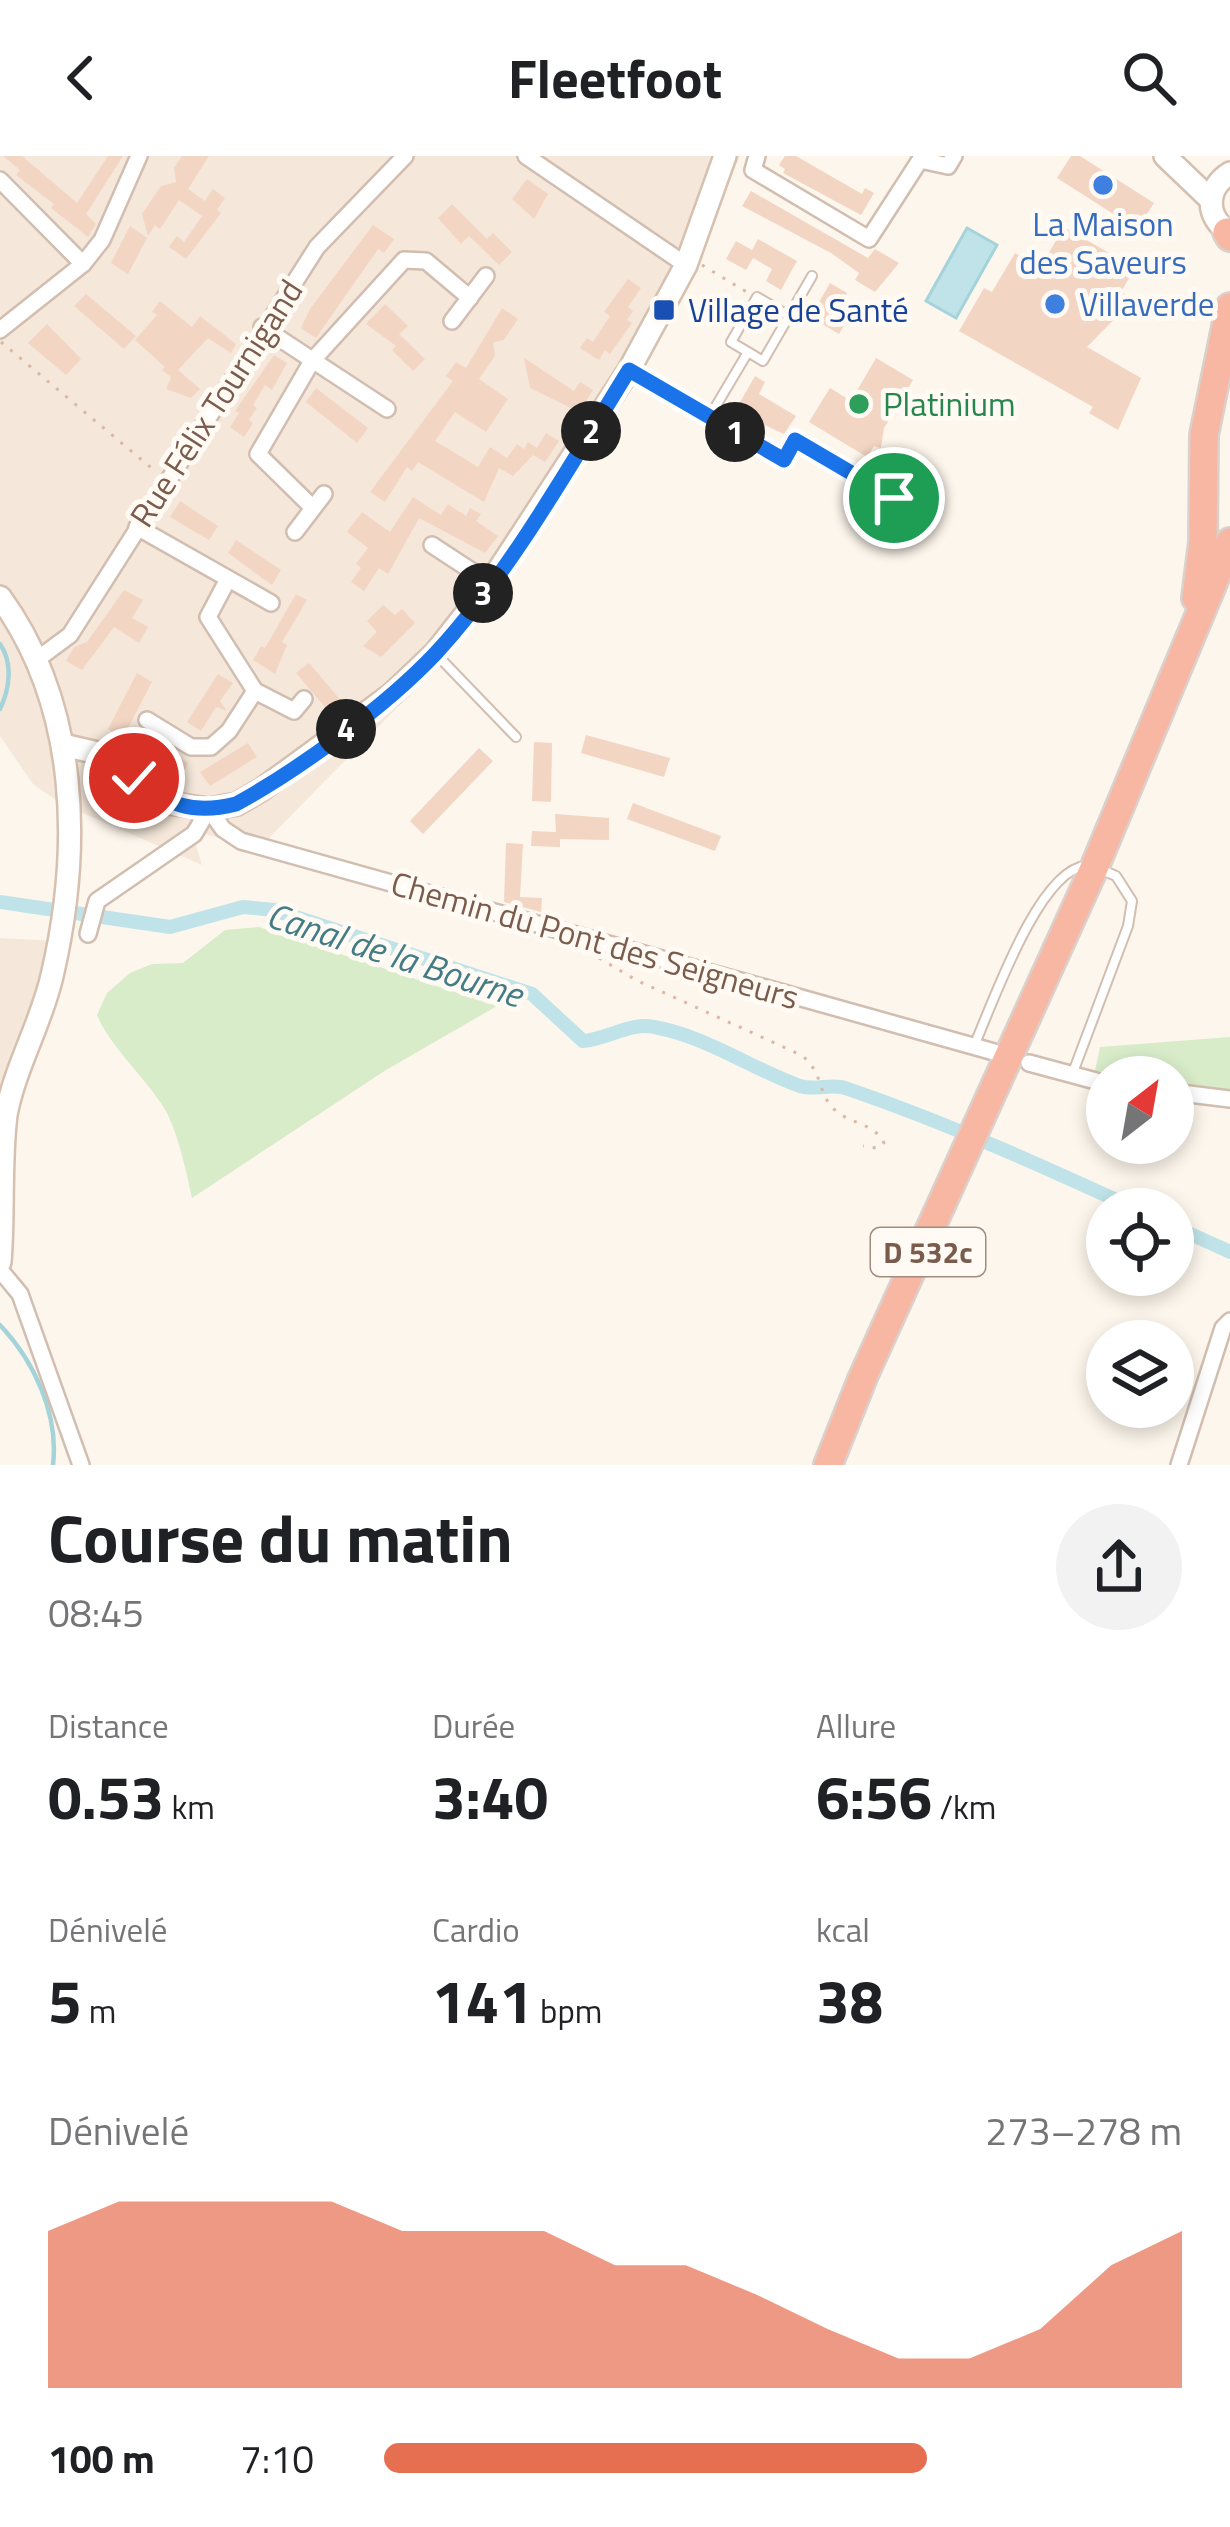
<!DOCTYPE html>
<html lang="fr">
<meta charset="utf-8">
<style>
:root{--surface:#fff;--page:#f2f2f2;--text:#202124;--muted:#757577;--accent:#e76f51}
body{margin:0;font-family:"Titillium Web",sans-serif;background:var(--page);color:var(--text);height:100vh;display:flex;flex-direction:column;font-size:45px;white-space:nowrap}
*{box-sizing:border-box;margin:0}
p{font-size:39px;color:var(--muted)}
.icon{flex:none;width:66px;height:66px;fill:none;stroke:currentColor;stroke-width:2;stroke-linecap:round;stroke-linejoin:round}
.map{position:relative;height:1309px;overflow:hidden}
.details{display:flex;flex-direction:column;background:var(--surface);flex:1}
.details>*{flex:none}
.needle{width:78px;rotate:31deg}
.controls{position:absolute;left:1086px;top:900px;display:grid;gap:24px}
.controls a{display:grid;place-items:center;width:108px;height:108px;border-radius:50%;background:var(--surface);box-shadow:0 6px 18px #0003;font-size:60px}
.pin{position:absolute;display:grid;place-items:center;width:102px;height:102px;color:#fff;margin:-51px;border:6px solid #fff;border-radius:50%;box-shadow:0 3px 12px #0007}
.km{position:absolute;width:60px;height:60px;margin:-30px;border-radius:50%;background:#222;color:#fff;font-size:33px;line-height:60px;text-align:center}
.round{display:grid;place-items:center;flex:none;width:126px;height:126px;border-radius:63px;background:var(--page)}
.overview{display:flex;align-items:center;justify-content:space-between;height:204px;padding:0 48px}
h1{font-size:66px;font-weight:700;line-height:90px}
.metrics{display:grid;grid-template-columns:repeat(3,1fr);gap:18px;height:204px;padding:12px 48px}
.metrics div{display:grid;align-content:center}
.metrics b{font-size:60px;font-weight:700}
.metrics small{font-size:33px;font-weight:400}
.metrics p{font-size:33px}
.chart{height:336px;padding:24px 48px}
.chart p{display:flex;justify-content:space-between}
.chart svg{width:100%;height:216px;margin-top:12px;fill:var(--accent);opacity:.7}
ul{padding:0 48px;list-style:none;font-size:39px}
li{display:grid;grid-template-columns:192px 144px 1fr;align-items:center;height:90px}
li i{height:30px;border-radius:15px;background:var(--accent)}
header{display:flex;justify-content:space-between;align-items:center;height:156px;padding:0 48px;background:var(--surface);font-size:54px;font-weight:700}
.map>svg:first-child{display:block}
.residential{fill:#f5e8da}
.green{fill:#d8ecc9}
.water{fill:#bfe3e8;stroke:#a5d3da;stroke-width:3}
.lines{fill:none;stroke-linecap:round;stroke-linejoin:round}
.stream{stroke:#a5d3da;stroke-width:4.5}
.canal{stroke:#bfe3e8;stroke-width:14}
.building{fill:#f3d5c3}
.lane-casing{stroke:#d1beb0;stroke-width:12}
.street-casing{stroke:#d1beb0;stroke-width:20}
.secondary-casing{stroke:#d6c0b0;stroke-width:26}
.highway-casing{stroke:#dad1cd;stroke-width:32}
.path{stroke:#d9b8a5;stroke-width:3;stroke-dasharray:3 9;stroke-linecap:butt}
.lane{stroke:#fff;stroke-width:8}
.street{stroke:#fff;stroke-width:15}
.secondary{stroke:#fff;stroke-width:21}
.highway{stroke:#f7b7a3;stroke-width:27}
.route-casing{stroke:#fff;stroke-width:24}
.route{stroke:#1a73e8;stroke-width:15}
.shop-dot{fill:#3f7fe0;stroke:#fffaf3;stroke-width:4.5}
.transit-dot{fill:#1a4fb4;stroke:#fffaf3;stroke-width:4.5}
.leisure-dot{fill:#2e9e5b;stroke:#fffaf3;stroke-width:4.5}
.labels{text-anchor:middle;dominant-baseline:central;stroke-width:10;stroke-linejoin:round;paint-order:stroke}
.shield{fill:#fffaf3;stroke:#a28b7f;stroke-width:3}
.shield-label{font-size:30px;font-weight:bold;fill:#7a5c4d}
.shop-label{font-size:33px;fill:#366cbe;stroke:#fffaf3}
.transit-label{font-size:33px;fill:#164399;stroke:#fffaf3;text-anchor:start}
.street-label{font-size:33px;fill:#7a5c4d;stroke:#fffaf3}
.leisure-label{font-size:33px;fill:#27864d;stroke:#fffaf3;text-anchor:start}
.water-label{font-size:36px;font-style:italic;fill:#437c86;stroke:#fffaf3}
</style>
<header><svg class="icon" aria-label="back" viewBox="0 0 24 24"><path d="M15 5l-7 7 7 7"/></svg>Fleetfoot<svg class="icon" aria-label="search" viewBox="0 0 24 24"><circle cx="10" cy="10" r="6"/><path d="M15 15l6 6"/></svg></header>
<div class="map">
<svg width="1230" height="1309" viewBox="0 0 1230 1309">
<rect width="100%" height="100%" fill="#fdf6ec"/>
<g class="residential">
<path d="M0 0H740L693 113 554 347 451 497 258 693 205 678 194 683 202 709 60 647 33 628 0 580Z"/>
<path d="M0 782 58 785 0 1007Z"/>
</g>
<g class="green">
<path d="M259 771 497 850 386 914 192 1042C186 1015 180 985 168 959 152 927 112 895 97 859L107 837 130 817 152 808 183 807 225 774Z"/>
<path d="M1230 881V935L1173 927V921L1095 915 1100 891Z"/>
</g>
<path class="water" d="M967 72 997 89 956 162 926 145Z"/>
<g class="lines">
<g class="stream">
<path d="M0 488C13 507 10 532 0 553"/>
<path d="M0 1169C34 1205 59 1258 53 1309"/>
</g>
<g class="canal">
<path d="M0 746 170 771 243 751 274 754 532 838 583 885C607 883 631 866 654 871 706 880 752 913 800 930 816 935 831 927 845 932 945 966 1040 1009 1136 1053"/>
<path d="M1173 1070 1230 1096"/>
</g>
</g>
<g class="building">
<path d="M3 0H22L77 47 108 0H123L86 58 96 68 88 81 51 52 54 48 16 19 20 14Z"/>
<path d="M182 0H209L188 33 205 45 213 33 225 42 217 54 221 57 186 103 169 91 177 80 184 86 202 60 179 44 160 73 155 69 148 80 142 58 161 30 176 26 174 12Z"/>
<path d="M785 0H796L862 38 865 32 874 37 861 59 783 17 785 13 779 9Z"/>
<path d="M1071 0H1080L1154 47 1137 73 1057 22Z"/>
<path d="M527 23 548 38 534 63 512 43Z"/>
<path d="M751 35 868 102 875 93 899 107 875 136 855 124 859 117 831 97 742 50Z"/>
<path d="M452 48 487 83 493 77 512 96 499 109 469 80 461 88 438 62Z"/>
<path d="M373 69 394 83 384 97 378 93 316 182 301 172 310 153Z"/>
<path d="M130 70 147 82 128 118 111 107Z"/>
<path d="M1064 71 1135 112 1121 136 1134 143 1087 191 1141 222 1118 274 1089 257 1093 251 959 175 984 132 992 136 1015 97 1040 112Z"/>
<path d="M758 83 797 105 781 134 766 125 772 113 753 102 746 114 726 103 736 85 752 94Z"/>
<path d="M628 123 641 132 628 151 633 155 627 164 632 167 610 198 605 194 599 204 580 192 587 182 593 186 610 160 604 156Z"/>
<path d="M830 127 847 137 836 156 848 163 839 178 819 166 823 160 814 155Z"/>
<path d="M86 138 136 180 124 193 74 150Z"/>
<path d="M160 145 192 171 200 160 236 188 231 197 208 182 178 214 200 233 191 242 166 233 171 221 162 214 165 211 135 184 157 159 152 156Z"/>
<path d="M385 148 408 170 399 178 425 203 413 215 392 194 396 190 366 168Z"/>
<path d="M502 152 518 163 504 184 493 186 495 200 479 223 508 243 486 276 455 256 435 285 478 311 490 291 507 302 517 288 524 293 528 286 537 292 546 277 559 285 545 306 533 299 513 320 499 312 484 346 418 306 412 315 407 311 385 346 370 336 453 225 446 220 456 206 466 212Z"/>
<path d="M47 168 81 203 66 219 28 187Z"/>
<path d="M274 199 287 207 272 234 265 229 253 249 257 252 249 264 253 267 244 281 230 271 239 257 235 255Z"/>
<path d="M524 202 574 235 580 226 593 234 579 256 530 232Z"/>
<path d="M876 202 913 224 884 272 881 292 874 290 867 301 809 266 830 232 851 245Z"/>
<path d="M755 220 765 226 759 238 796 260 784 278 735 255Z"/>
<path d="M316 232 368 272 357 287 306 246Z"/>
<path d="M413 341 441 359 448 348 466 360 470 352 481 358 476 365 498 380 485 397 419 362 388 418 379 412 364 435 351 426 361 412 356 408 368 392 347 376 362 356 390 376Z"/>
<path d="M180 345 218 370 209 384 170 361Z"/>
<path d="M236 384 281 414 272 429 228 397Z"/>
<path d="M124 434 143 444 132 462 148 471 139 487 114 471 82 514 66 505 74 491 87 486Z"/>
<path d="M296 438 307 444 282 486 287 489 275 518 253 504 261 490 265 492Z"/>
<path d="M383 449 395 459 402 453 415 467 381 501 363 490 377 476 367 465Z"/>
<path d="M309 507 344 548 331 558 296 517Z"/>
<path d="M137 517 152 526 128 572 188 607 181 621 160 616 163 610 108 573Z"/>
<path d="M218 518 233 527 220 545 227 555 216 551 201 575 187 566Z"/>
<path d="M586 579 670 602 664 621 581 597Z"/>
<path d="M534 586 552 587 551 646 532 645Z"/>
<path d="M248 587 257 601 210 630 200 616Z"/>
<path d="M479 592 493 605 423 678 410 665Z"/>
<path d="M633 647 721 680 715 695 627 663Z"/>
<path d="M555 658 609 662V684L560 683V691L531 690 532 675 556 676Z"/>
<path d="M506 687 523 688 520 741 542 742 541 756 504 746Z"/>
</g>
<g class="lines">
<g class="lane-casing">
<g id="lane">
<path d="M789 160 812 120"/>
<path d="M710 260 748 196 763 205 789 160 757 141 731 186 748 196"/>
<path d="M438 500 516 581"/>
<path d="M974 890C992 849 1039 713 1086 710"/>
<path d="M1072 919 1128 770 1132 745 1116 720 1100 713"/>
</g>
</g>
<g class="street-casing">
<g id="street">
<path d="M526 0 686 109"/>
<path d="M757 0 753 14 869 83 920 4 948 10 954 0"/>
<path d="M0 24 83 108"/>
<path d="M452 165 486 120"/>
<path d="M262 171 387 253"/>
<path d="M0 174 83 108 102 84 139 0"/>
<path d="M629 214 784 304 795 284 894 342"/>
<path d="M312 351 258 298 312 205 404 104 426 105 470 142"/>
<path d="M137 371 271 447"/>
<path d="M295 376 324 338"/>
<path d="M432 389 490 427"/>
<path d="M227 425 208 461 255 535"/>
<path d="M39 502 70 479 317 91 405 0"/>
<path d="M255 535 294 555 304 543"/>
<path d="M147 564 191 591H211L229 575 255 535"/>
<path d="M209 653 223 673 241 685 994 896"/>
<path d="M88 778 97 745 194 678 209 653"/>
<path d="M1029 907 1107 928"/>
<path d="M1173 936 1230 943"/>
<path d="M0 1114 20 1138 81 1309"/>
<path d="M1179 1309 1223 1172 1230 1165"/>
</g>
</g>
<g class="secondary-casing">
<g id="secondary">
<path d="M1165 0 1211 44"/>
<path d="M1230 17C1205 33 1205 61 1230 77"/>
<path d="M0 441C79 550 82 692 52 820 41 868 15 911 6 959 0 1007 4 1058 0 1106"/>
<path d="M63 589 102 598 168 647 209 653 237 648 261 634 392 538 435 497 490 427 629 214 686 109 725 0"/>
</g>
</g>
<g class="highway-casing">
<g id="highway">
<path d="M1227 76 1230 81"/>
<path d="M1196 442 1203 386 1204 279 1230 151"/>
<path d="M828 1309 863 1221 1095 710 1230 386"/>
</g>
</g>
<g class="path">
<path d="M702 109 750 138"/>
<path d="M1 186 155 315"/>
<path d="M599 802 636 824 801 899C825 917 816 938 836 955 851 968 874 967 884 987L876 992 863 990"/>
</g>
<use href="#lane" class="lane"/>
<use href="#street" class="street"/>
<use href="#secondary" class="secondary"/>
<use href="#highway" class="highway"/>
</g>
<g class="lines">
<g class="route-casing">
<path id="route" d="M134 622C168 649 193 659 236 648 300 613 386 550 436 497 512 414 570 309 629 214L784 304 795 284 894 342"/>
</g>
<use href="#route" class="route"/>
</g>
<g class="shop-dot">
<circle cx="1103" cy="29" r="12"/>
<circle cx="1055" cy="148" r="12"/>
</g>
<rect class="transit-dot" x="652" y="142" width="24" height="24" rx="6"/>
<circle class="leisure-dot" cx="859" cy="248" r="12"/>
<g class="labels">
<rect class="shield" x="871" y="1072" width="114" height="48" rx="9"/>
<g class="shield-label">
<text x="928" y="1096">D 532c</text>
</g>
<g class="shop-label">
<text x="1103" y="68">La Maison<tspan x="1103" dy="38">des Saveurs</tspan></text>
<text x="1079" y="148" text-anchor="start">Villaverde</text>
</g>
<g class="transit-label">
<text x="688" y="154">Village de Santé</text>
</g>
<g class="street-label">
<text transform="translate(216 247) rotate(-57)">Rue Félix Tournigand</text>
<text transform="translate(595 784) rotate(16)">Chemin du Pont des Seigneurs</text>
</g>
<g class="leisure-label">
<text x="883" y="248">Platinium</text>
</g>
<g class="water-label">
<text transform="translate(395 798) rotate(18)">Canal de la Bourne</text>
</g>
</g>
</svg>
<div class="controls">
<a><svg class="needle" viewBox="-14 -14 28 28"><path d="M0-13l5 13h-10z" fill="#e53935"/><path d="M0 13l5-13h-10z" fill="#757577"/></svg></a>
<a><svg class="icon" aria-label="locate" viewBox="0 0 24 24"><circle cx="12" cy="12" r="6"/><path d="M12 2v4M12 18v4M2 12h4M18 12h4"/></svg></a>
<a><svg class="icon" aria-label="layers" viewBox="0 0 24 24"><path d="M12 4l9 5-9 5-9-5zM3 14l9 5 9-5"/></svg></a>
</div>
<div class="pin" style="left:894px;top:342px;background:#1e9e55"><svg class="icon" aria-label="arrive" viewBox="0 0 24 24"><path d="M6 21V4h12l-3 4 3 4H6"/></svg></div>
<div class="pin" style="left:134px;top:622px;background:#d93025"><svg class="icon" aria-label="check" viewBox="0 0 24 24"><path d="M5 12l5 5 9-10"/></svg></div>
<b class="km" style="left:735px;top:276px">1</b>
<b class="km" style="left:591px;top:275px">2</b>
<b class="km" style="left:483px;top:437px">3</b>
<b class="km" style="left:346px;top:573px">4</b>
</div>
<section class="details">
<div class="overview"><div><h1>Course du matin</h1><p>08:45</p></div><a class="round"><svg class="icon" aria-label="share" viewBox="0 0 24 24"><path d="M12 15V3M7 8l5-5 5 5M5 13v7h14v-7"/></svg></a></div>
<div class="metrics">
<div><p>Distance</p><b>0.53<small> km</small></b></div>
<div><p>Durée</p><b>3:40</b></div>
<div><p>Allure</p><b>6:56<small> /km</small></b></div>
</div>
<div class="metrics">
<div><p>Dénivelé</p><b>5<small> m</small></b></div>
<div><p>Cardio</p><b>141<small> bpm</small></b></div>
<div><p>kcal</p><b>38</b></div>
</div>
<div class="chart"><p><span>Dénivelé</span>273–278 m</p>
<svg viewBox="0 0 160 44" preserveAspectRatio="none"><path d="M0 44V12L10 6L20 6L30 6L40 6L50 12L60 12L70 12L80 19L90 19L100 25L110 32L120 38L130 38L140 32L150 19L160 12V44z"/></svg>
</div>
<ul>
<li><b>100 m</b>7:10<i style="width:68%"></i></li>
</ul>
</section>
